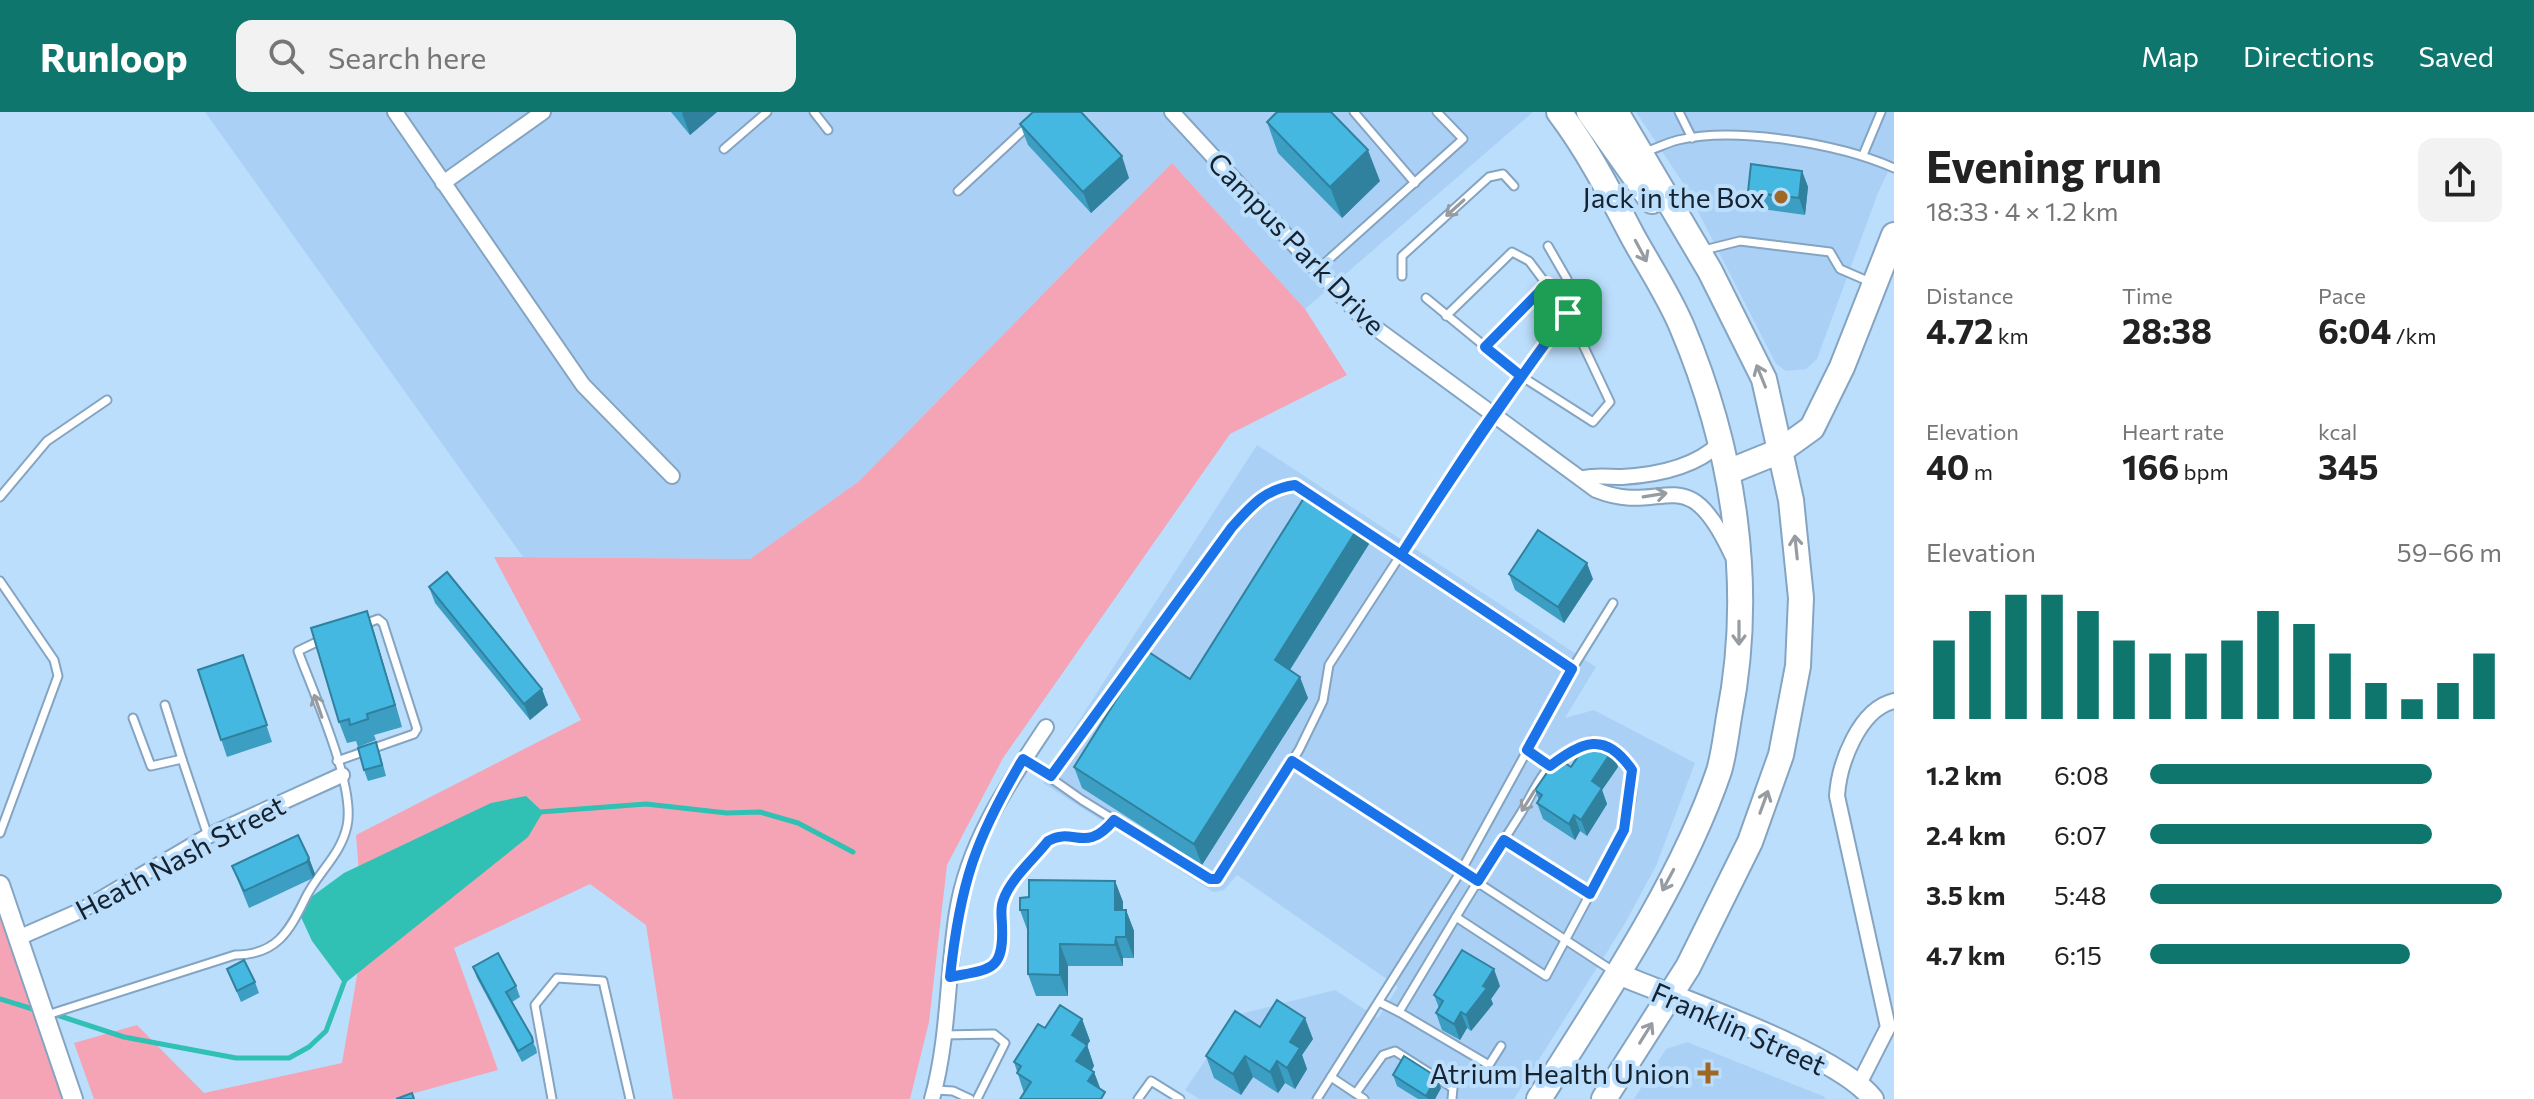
<!DOCTYPE html>
<meta charset="utf-8">
<style>
:root{--surface:#fff;--page:#f2f2f2;--text:#222;--muted:#767676;--accent:#0f766e}
body{margin:0;font-family:Commissioner,sans-serif;background:var(--page);color:var(--text);height:100vh;display:flex;flex-direction:column;font-size:30px;white-space:nowrap}
*{box-sizing:border-box;margin:0}
p{font-size:26px;color:var(--muted)}
.icon{flex:none;width:44px;height:44px;fill:none;stroke:currentColor;stroke-width:2;stroke-linecap:round;stroke-linejoin:round}
.map{position:relative;flex:1;overflow:hidden}
.details{display:flex;flex-direction:column;background:var(--surface);width:640px}
.details>*{flex:none}
.pin{position:absolute;display:grid;place-items:center;width:68px;height:68px;color:#fff;margin:-34px;border-radius:16px;box-shadow:0 4px 12px #0006}
.round{display:grid;place-items:center;flex:none;width:84px;height:84px;border-radius:16px;background:var(--page)}
.overview{display:flex;align-items:center;justify-content:space-between;height:136px;padding:0 32px}
h1{font-size:44px;font-weight:700;line-height:60px}
.metrics{display:grid;grid-template-columns:repeat(3,1fr);gap:12px;height:136px;padding:8px 32px}
.metrics div{display:grid;align-content:center}
.metrics b{font-size:34px;font-weight:700}
.metrics small{font-size:22px;font-weight:400}
.metrics p{font-size:22px}
.chart{height:224px;padding:16px 32px}
.chart p{display:flex;justify-content:space-between}
.chart svg{width:100%;height:144px;margin-top:8px;stroke:var(--accent);stroke-width:6}
ul{padding:0 32px;list-style:none;font-size:26px}
li{display:grid;grid-template-columns:128px 96px 1fr;align-items:center;height:60px}
li i{height:20px;border-radius:10px;background:var(--accent)}
header{display:flex;align-items:center;gap:48px;box-sizing:border-box;height:112px;padding:0 40px;background:var(--accent);color:#fff}
header strong{font-size:38px}
nav{display:flex;gap:44px;margin-inline-start:auto;font-size:28px}
.search{width:560px;height:72px;background:var(--page);display:flex;align-items:center;gap:20px;box-sizing:border-box;padding:0 28px;border-radius:16px;color:var(--muted);font-size:30px}
main{display:flex;flex:1;min-height:0}
.map>svg:first-child{display:block}
.built{fill:#aad1f5}
.green{fill:#f4a4b4}
.water{fill:#30c0b4}
.lines{fill:none;stroke-linecap:round;stroke-linejoin:round}
.stream{stroke:#30c0b4;stroke-width:5}
.service-casing{stroke:#84a4c1;stroke-width:11}
.minor-casing{stroke:#84a4c1;stroke-width:18}
.tertiary-casing{stroke:#84a4c1;stroke-width:22}
.secondary-casing{stroke:#84a4c1;stroke-width:24}
.trunk-casing{stroke:#84a4c1;stroke-width:28}
.service{stroke:#fff;stroke-width:7}
.minor{stroke:#fff;stroke-width:14}
.tertiary{stroke:#fff;stroke-width:18}
.secondary{stroke:#fff;stroke-width:20}
.trunk{stroke:#fff;stroke-width:24}
.wall{fill:#3b9ec2}
.shaded-wall{fill:#30819e}
.building{fill:#45b8e2;stroke:#30819e;stroke-width:2}
.oneway{stroke:#969ca1}
.route-casing{stroke:#fff;stroke-width:16}
.route{stroke:#1a73e8;stroke-width:10}
.poi-dot{fill:#9f6724;stroke:#bcdefd;stroke-width:3}
.labels{text-anchor:middle;dominant-baseline:central;stroke-width:8;stroke-linejoin:round;paint-order:stroke}
.poi-label{font-size:28px;fill:#16232e;stroke:#bcdefd;text-anchor:end}
.street-label{font-size:28px;fill:#16232e;stroke:#bcdefd}
</style>
<header>
<strong>Runloop</strong>
<div class="search"><svg class="icon" aria-label="search" viewBox="0 0 24 24"><circle cx="10" cy="10" r="6"/><path d="M15 15l6 6"/></svg>Search here</div>
<nav><a>Map</a><a>Directions</a><a>Saved</a></nav>
</header>
<main>
<div class="map">
<svg width="1894" height="987" viewBox="0 0 1894 987">
<rect width="100%" height="100%" fill="#bcdefd"/>
<g class="built">
<path d="M205 0H1533L1305 197 1172 51 858 370 750 447 523 445Z"/>
<path d="M1636 0H1894V47L1878 81 1817 247 1806 257 1786 259 1776 252 1685 74Z"/>
<path d="M1257 333 1596 555 1565 606 1594 598 1695 651 1656 754 1624 813 1514 987H1199L1185 978 1236 903 1335 878 1378 906 1398 875 1237 763 1224 778 1213 780 1043 671 1065 630Z"/>
<path d="M1687 930 1823 984 1826 987H1634L1666 937Z"/>
</g>
<g class="green">
<path d="M1172 51 1305 197 1347 263 1230 322 1003 646 947 753 929 910 910 987H673L646 813 590 772 454 836 498 958 393 987H94L74 931 137 913 204 981 342 951 364 823 356 723 581 608 494 445 750 447 858 370Z"/>
<path d="M0 800 64 987H0Z"/>
</g>
<path class="water" d="M526 684 543 700 528 725 344 872 312 829 300 803 303 791 344 761 491 691Z"/>
<g class="lines">
<g class="stream">
<path d="M540 700 646 692 727 701 760 700 798 711 853 740"/>
<path d="M0 887 36 898"/>
<path d="M54 902 124 925 236 946H289L309 935 326 919 345 868"/>
</g>
<g class="service-casing">
<g id="service">
<path d="M814 0 828 18"/>
<path d="M1354 0 1415 71"/>
<path d="M1679 0 1692 26"/>
<path d="M724 37 767 0"/>
<path d="M1643 41C1655 37 1666 31 1678 28 1736 14 1840 32 1894 56"/>
<path d="M1863 43 1881 0"/>
<path d="M958 79 1043 0"/>
<path d="M1548 134 1567 167 1560 191"/>
<path d="M1704 138 1740 129 1830 140 1840 157 1870 170"/>
<path d="M1317 158 1463 27 1437 0"/>
<path d="M1402 164V144L1489 65 1503 62 1514 74"/>
<path d="M1446 204 1512 140 1529 149 1568 201"/>
<path d="M1485 235 1547 172"/>
<path d="M0 385 47 329 107 288"/>
<path d="M1358 414 1572 557"/>
<path d="M0 469 54 548 58 564 0 721"/>
<path d="M165 593 182 647"/>
<path d="M133 606 151 654 182 647 208 724"/>
<path d="M1527 638 1550 654"/>
<path d="M1025 648 1082 688 1210 767H1217L1299 638 1323 589 1329 553 1493 301 1568 201 1610 290 1593 310 1521 264 1426 186"/>
<path d="M337 649 414 622 417 617 383 511 378 507 365 512"/>
<path d="M1292 649 1613 859"/>
<path d="M1051 664 1232 415C1258 387 1275 361 1315 384"/>
<path d="M1456 805C1477 770 1499 736 1521 701 1530 686 1538 667 1550 654 1562 641 1586 625 1604 633 1665 660 1611 742 1590 782"/>
<path d="M950 865C990 857 1004 860 1002 814 1002 806 1000 797 1003 789 1010 767 1034 747 1048 729 1074 714 1085 743 1114 708"/>
<path d="M1379 890 1399 900 1456 805 1546 864 1590 782 1504 728"/>
<path d="M1399 900 1489 953 1501 934"/>
<path d="M47 903 235 843C276 843 289 820 305 787 317 761 341 743 347 714 356 674 313 580 298 539L323 527"/>
<path d="M943 923 994 922 1005 931 977 987"/>
<path d="M1331 965 1364 987"/>
<path d="M935 978 953 979 970 987"/>
<path d="M1356 981 1383 943 1395 939 1453 976 1452 987"/>
<path d="M552 987 535 893 557 866 603 869 630 987"/>
<path d="M1138 987 1151 969 1180 987"/>
<path d="M1317 987 1461 759 1572 557 1613 491"/>
</g>
</g>
<g class="minor-casing">
<g id="minor">
<path d="M395 0 583 273 672 364"/>
<path d="M1172 0 1362 206 1596 378C1665 406 1685 342 1732 443"/>
<path d="M443 71 543 0"/>
<path d="M1584 366C1597 363 1609 365 1622 365 1656 363 1695 355 1719 332"/>
<path d="M18 826 82 798 208 724 342 663"/>
<path d="M1859 972 1888 915 1837 684C1839 652 1859 597 1894 589"/>
<path d="M932 987C949 927 947 861 957 800 968 730 1008 672 1046 615"/>
</g>
</g>
<g class="tertiary-casing">
<path id="tertiary" d="M0 773 73 987"/>
</g>
<g class="secondary-casing">
<path id="secondary" d="M1618 862C1676 886 1839 942 1873 987"/>
</g>
<g class="trunk-casing">
<g id="trunk">
<path d="M1589 0 1652 89"/>
<path d="M1728 360 1780 339 1812 316 1842 255 1894 123"/>
<path d="M1539 987C1602 887 1681 771 1719 659 1724 642 1726 623 1729 605 1755 474 1734 338 1682 215 1669 184 1649 154 1633 125 1611 83 1588 38 1559 0"/>
<path d="M1604 987 1688 855 1750 730 1781 643 1798 554 1801 486 1791 388 1764 267 1710 159 1616 0"/>
</g>
</g>
<use href="#service" class="service"/>
<use href="#minor" class="minor"/>
<use href="#tertiary" class="tertiary"/>
<use href="#secondary" class="secondary"/>
<use href="#trunk" class="trunk"/>
</g>
<g class="wall">
<path d="M671 0H717L690 23Z"/>
<path d="M1267 10 1380 69 1342 106 1278 41Z"/>
<path d="M1020 12 1129 66 1091 101 1028 33Z"/>
<path d="M1802 59 1808 75 1805 103 1754 96 1748 80Z"/>
<path d="M1361 411 1369 432 1290 558 1308 586 1202 753 1082 676 1074 655 1190 567Z"/>
<path d="M1509 462 1593 467 1564 511 1515 478Z"/>
<path d="M429 475 548 593 530 608 435 491Z"/>
<path d="M374 520 402 615 374 623 376 628 358 635 356 629 347 631 339 610Z"/>
<path d="M243 543 272 630 227 645 198 558Z"/>
<path d="M1612 639 1618 655 1602 678 1607 692 1587 724 1580 719 1575 728 1543 707 1537 691 1539 688 1535 678 1571 655Z"/>
<path d="M380 641 386 664 368 669 364 658Z"/>
<path d="M309 746 315 762 313 766 249 796 232 754Z"/>
<path d="M1115 769 1123 790V798H1126L1134 819V846H1123V854H1068V884H1036L1028 862V820L1020 798 1029 785Z"/>
<path d="M473 855 516 874 520 885 512 890 536 936 537 941 522 950 477 866Z"/>
<path d="M227 857 255 870 259 881 241 890Z"/>
<path d="M1500 874 1491 887 1493 892 1471 919 1467 916 1460 928 1442 918 1436 901 1439 896 1434 883Z"/>
<path d="M1082 907 1090 929 1087 933 1094 954 1092 958 1094 960 1100 977 1024 981 1014 950 1045 916Z"/>
<path d="M1260 915 1313 927 1302 943 1307 957 1295 977 1285 971 1278 981 1253 965 1241 983 1214 966 1206 944Z"/>
<path d="M1393 963 1441 976 1435 987H1418L1397 974Z"/>
</g>
<g class="shaded-wall">
<path d="M683 0H717L690 23 682 1Z"/>
<path d="M1368 38 1380 69 1342 106 1330 75Z"/>
<path d="M1122 44 1129 66 1091 101 1083 80Z"/>
<path d="M1802 59 1808 75 1805 103 1799 86Z"/>
<path d="M1361 411 1369 432 1282 570 1275 548Z"/>
<path d="M1587 451 1593 467 1564 511 1558 495Z"/>
<path d="M367 499 374 520 402 615 395 593Z"/>
<path d="M1300 565 1308 586 1202 753 1194 732Z"/>
<path d="M542 577 548 593 530 608 524 592Z"/>
<path d="M1612 639 1618 655 1602 678 1607 692 1587 724 1581 708 1592 669Z"/>
<path d="M1574 703 1580 719 1575 728 1569 712Z"/>
<path d="M309 746 315 762 313 766 307 750Z"/>
<path d="M1115 769 1123 790V819L1115 798Z"/>
<path d="M1126 798 1134 819V846L1126 825Z"/>
<path d="M1116 825 1123 846V854L1115 833Z"/>
<path d="M1060 832 1068 854V884L1060 863Z"/>
<path d="M1494 857 1500 874 1491 887 1493 892 1471 919 1466 903Z"/>
<path d="M1461 900 1467 916 1460 928 1454 912Z"/>
<path d="M1305 906 1313 927 1302 943 1307 957 1295 977 1287 956 1290 930Z"/>
<path d="M1082 907 1090 929 1087 933 1094 954 1084 970 1076 949 1072 923Z"/>
<path d="M1245 944 1253 965 1241 983 1233 962Z"/>
<path d="M1277 949 1285 971 1278 981 1270 960Z"/>
<path d="M1094 960 1102 981 1088 969Z"/>
<path d="M1437 965 1441 976 1435 987H1428L1426 984Z"/>
</g>
<g class="building">
<path d="M1033 0H1081L1122 44 1083 80 1020 12Z"/>
<path d="M1277 0H1331L1368 38 1330 75 1267 10Z"/>
<path d="M1751 52 1802 59 1799 86 1748 80Z"/>
<path d="M1309 378 1361 411 1275 548 1300 565 1194 732 1074 655 1147 539 1190 567Z"/>
<path d="M1538 418 1587 451 1558 495 1509 462Z"/>
<path d="M447 460 542 577 524 592 429 475Z"/>
<path d="M367 499 395 593 367 602 368 607 350 613 349 607 339 610 311 516Z"/>
<path d="M243 543 267 613 221 628 198 558Z"/>
<path d="M1591 625 1612 639 1592 669 1602 676 1581 708 1574 703 1569 712 1537 691 1542 683 1535 678 1557 646 1571 655Z"/>
<path d="M376 630 382 653 364 658 358 636Z"/>
<path d="M298 723 309 746 307 750 244 779 232 754Z"/>
<path d="M1029 768 1115 769V798H1126V825H1116L1115 833 1060 832V863L1028 862V798H1020V786L1029 785Z"/>
<path d="M1462 838 1494 857 1483 874 1487 876 1466 903 1461 900 1454 912 1436 901 1443 889 1434 883Z"/>
<path d="M498 841 516 874 506 880 532 925 533 930 518 939 473 855Z"/>
<path d="M244 848 255 870 237 879 227 857Z"/>
<path d="M1277 888 1305 906 1290 930 1300 936 1287 956 1277 949 1270 960 1245 944 1233 962 1206 944 1235 899 1260 915Z"/>
<path d="M1060 893 1082 907 1072 923 1087 933 1076 949 1094 960 1088 969 1105 980 1101 987H1020L1031 970 1017 961 1021 954 1014 950 1038 912 1045 916Z"/>
<path d="M1404 944 1437 965 1426 984 1393 963Z"/>
<path d="M412 981 414 987H396Z"/>
</g>
<defs><path id="oneway-shaft" d="M-6 0H5M1.5-3L5.5 0L1.5 3" fill="none" stroke-width="1.6" stroke-linecap="round" stroke-linejoin="round" transform="scale(2)"/></defs>
<g class="oneway">
<use href="#oneway-shaft" transform="translate(1455 96) rotate(138)"/>
<use href="#oneway-shaft" transform="translate(1641 139) rotate(62)"/>
<use href="#oneway-shaft" transform="translate(1761 264) rotate(-112)"/>
<use href="#oneway-shaft" transform="translate(1655 383) rotate(-9)"/>
<use href="#oneway-shaft" transform="translate(1796 435) rotate(-96)"/>
<use href="#oneway-shaft" transform="translate(1739 521) rotate(90)"/>
<use href="#oneway-shaft" transform="translate(318 594) rotate(-109)"/>
<use href="#oneway-shaft" transform="translate(1528 689) rotate(122)"/>
<use href="#oneway-shaft" transform="translate(1764 690) rotate(-70)"/>
<use href="#oneway-shaft" transform="translate(1668 768) rotate(118)"/>
<use href="#oneway-shaft" transform="translate(1646 921) rotate(-58)"/>
</g>
<g class="lines">
<g class="route-casing">
<path id="route" d="M1568 201C1509 279 1455 360 1401 443L1295 373C1265 377 1252 393 1232 415L1051 664 1023 647C975 727 960 772 950 865 990 857 1004 860 1002 814 1002 806 1000 797 1003 789 1010 767 1034 747 1048 729 1074 714 1085 743 1114 708L1210 767H1217L1292 649 1478 769 1504 728 1590 782 1624 718 1632 658C1605 618 1582 630 1550 654L1527 638 1572 557 1401 443C1440 382 1478 321 1521 264L1485 235 1547 172 1568 201"/>
</g>
<use href="#route" class="route"/>
</g>
<g class="poi-dot">
<circle cx="1781" cy="85" r="8"/>
<path d="M1704 949h8v8h8v8h-8v8h-8v-8h-8v-8h8z"/>
</g>
<g class="labels">
<g class="poi-label">
<text x="1765" y="85">Jack in the Box</text>
<text x="1690" y="961">Atrium Health Union</text>
</g>
<g class="street-label">
<text transform="translate(1297 131) rotate(46)">Campus Park Drive</text>
<text transform="translate(180 745) rotate(-28)">Heath Nash Street</text>
<text transform="translate(1739 916) rotate(24)">Franklin Street</text>
</g>
</g>
</svg>
<div class="pin" style="left:1568px;top:201px;background:#1e9e55"><svg class="icon" aria-label="arrive" viewBox="0 0 24 24"><path d="M6 21V4h12l-3 4 3 4H6"/></svg></div>
</div>
<section class="details">
<div class="overview"><div><h1>Evening run</h1><p>18:33 · 4 × 1.2 km</p></div><a class="round"><svg class="icon" aria-label="share" viewBox="0 0 24 24"><path d="M12 15V3M7 8l5-5 5 5M5 13v7h14v-7"/></svg></a></div>
<div class="metrics">
<div><p>Distance</p><b>4.72<small> km</small></b></div>
<div><p>Time</p><b>28:38</b></div>
<div><p>Pace</p><b>6:04<small> /km</small></b></div>
</div>
<div class="metrics">
<div><p>Elevation</p><b>40<small> m</small></b></div>
<div><p>Heart rate</p><b>166<small> bpm</small></b></div>
<div><p>kcal</p><b>345</b></div>
</div>
<div class="chart"><p><span>Elevation</span>59–66 m</p>
<svg viewBox="0 0 160 44" preserveAspectRatio="none"><path d="M5 44V20M15 44V11M25 44V6M35 44V6M45 44V11M55 44V20M65 44V24M75 44V24M85 44V20M95 44V11M105 44V15M115 44V24M125 44V33M135 44V38M145 44V33M155 44V24"/></svg>
</div>
<ul>
<li><b>1.2 km</b>6:08<i style="width:80%"></i></li>
<li><b>2.4 km</b>6:07<i style="width:80%"></i></li>
<li><b>3.5 km</b>5:48<i style="width:100%"></i></li>
<li><b>4.7 km</b>6:15<i style="width:74%"></i></li>
</ul>
</section>
</main>
